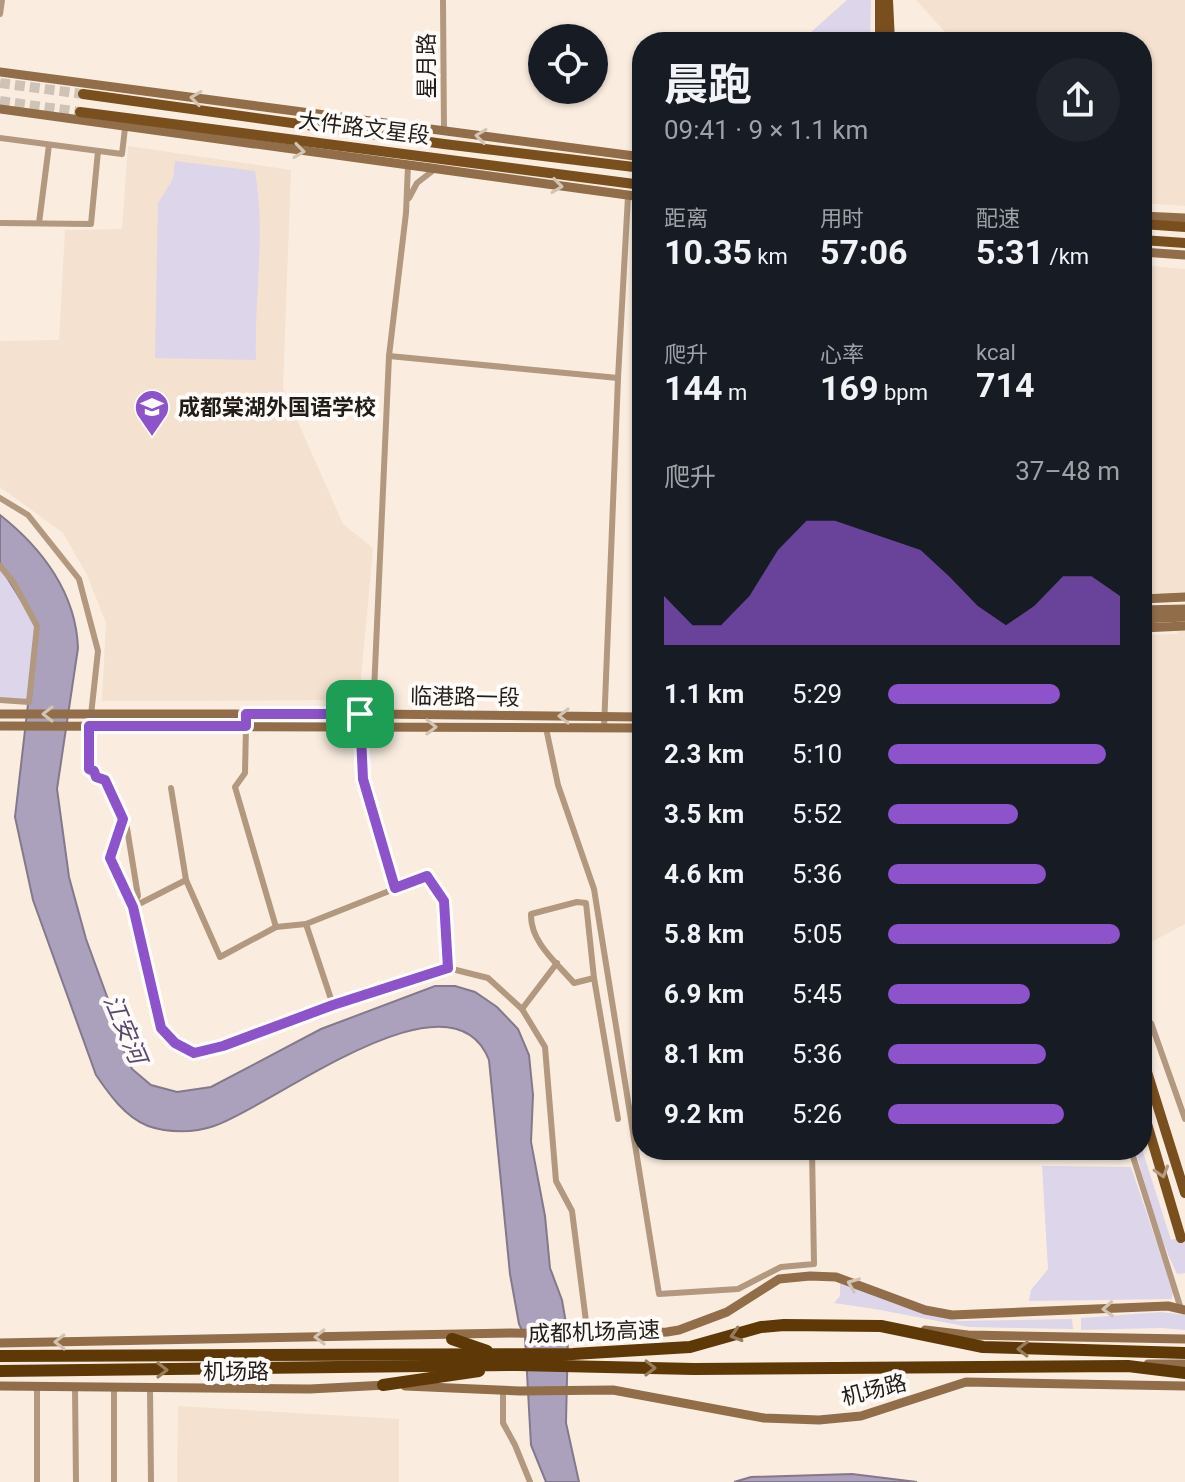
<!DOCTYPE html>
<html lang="zh">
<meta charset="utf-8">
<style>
:root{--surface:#171b24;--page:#20242c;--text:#f1f3f6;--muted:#9ea1a6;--accent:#8d53cb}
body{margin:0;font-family:Roboto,"Noto Sans SC",sans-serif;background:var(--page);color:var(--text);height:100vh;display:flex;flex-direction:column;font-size:30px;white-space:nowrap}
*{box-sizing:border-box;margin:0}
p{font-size:26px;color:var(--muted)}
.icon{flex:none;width:44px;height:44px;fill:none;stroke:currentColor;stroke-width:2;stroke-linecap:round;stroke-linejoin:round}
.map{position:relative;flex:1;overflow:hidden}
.details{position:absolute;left:632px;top:32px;width:520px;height:1128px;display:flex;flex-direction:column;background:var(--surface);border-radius:32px;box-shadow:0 2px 6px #0004}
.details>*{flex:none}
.tools{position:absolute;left:528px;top:24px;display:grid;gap:16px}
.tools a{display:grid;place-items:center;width:80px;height:80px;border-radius:50%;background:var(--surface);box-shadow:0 2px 6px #0004;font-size:40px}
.pin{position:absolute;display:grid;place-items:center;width:68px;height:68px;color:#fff;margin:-34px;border-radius:16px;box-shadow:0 4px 12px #0006}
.round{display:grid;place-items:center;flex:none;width:84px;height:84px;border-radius:42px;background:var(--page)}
.summary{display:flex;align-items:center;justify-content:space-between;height:136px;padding:0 32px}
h1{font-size:44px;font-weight:700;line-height:60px}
.metrics{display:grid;grid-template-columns:repeat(3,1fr);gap:12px;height:136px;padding:8px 32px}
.metrics div{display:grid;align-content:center}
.metrics b{font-size:34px;font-weight:700}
.metrics small{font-size:22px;font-weight:400}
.metrics p{font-size:22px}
.chart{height:224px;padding:16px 32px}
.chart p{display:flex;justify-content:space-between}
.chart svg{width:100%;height:144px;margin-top:8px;fill:var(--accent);opacity:.7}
ul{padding:0 32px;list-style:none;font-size:26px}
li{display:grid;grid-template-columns:128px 96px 1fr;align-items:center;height:60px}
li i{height:20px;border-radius:10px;background:var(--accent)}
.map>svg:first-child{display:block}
.built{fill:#f4e1cf}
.green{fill:#ddd5ea}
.water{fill:#aca1bc;stroke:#83798b;stroke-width:2}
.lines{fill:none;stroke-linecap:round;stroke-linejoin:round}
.primary-tunnel{stroke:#cfc3b8;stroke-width:10;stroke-dasharray:10 5;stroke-linecap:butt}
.street{stroke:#b1987f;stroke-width:6}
.secondary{stroke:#916d49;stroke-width:9}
.primary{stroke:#794f1e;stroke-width:10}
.highway{stroke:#5e3806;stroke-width:12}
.oneway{stroke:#d3c3b3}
.oneway2{stroke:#b59d81}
.oneway3{stroke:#967d5b}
.route-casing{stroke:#fff;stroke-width:16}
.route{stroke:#8d53cb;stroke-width:10}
.labels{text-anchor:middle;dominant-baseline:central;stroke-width:8;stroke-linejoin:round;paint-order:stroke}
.street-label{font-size:22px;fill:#221d19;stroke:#fffcf9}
.poi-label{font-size:22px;font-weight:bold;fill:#221d19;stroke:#fffcf9;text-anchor:start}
.water-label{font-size:24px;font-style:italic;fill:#5a4872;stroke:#fffcf9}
</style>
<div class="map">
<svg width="1185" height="1482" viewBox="0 0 1185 1482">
<rect width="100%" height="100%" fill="#faede0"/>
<g class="built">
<path d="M916 0H1185V206L1142 203V42H954Z"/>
<path d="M128 146 291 170 283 388 343 524 373 548 359 700 102 701 106 623 87 575 63 533 0 487V341L59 340 65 230 122 229Z"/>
<path d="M1142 265 1185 269V602H1176L1175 595H1142Z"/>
<path d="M1185 619V924L1142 947V635L1177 634V627Z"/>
<path d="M178 1406 399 1419V1482H177Z"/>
</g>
<g class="green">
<path d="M847 0H871L870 42H800Z"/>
<path d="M175 161 255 171C266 230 254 299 256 360L155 358 158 203 173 179Z"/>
<path d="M0 566 37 626 29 702 0 703Z"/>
<path d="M1142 1149 1171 1240 1185 1236V1273L1177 1274C1158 1236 1146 1191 1136 1150Z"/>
<path d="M1042 1166 1131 1167 1173 1291 1172 1299 1029 1301 1031 1290 1048 1269Z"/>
<path d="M840 1282 898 1305 958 1321 1072 1319 1073 1329 969 1327 875 1309 834 1303 840 1296Z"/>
<path d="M1161 1312 1185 1315V1330L1161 1328 1081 1330V1318Z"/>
</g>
<g class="water">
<path d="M0 515C42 548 76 593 78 648L57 789 69 877 86 939 113 1013 114 1027 132 1069 151 1085 177 1092 211 1087 321 1029 435 986H455L475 992 497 1007 518 1029 529 1055 533 1095 531 1142 545 1216 550 1268 562 1300 568 1335 566 1423 579 1482H546L531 1445 525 1337 519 1324 510 1274 489 1060C451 963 272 1107 214 1126 194 1133 168 1133 148 1126 125 1117 109 1094 96 1075L33 900 15 817 37 626 0 566Z"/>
<path d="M852 1474 917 1482H734L751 1477Z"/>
</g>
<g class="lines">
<g class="primary-tunnel">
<path d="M0 83 83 94"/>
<path d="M0 101 80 112"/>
</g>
<g class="street">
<path d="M443 0 444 131"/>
<path d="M0 14 2 0"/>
<path d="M0 138 122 154 125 128"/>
<path d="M409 198 417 183 435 169"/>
<path d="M0 223 91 224 98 151"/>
<path d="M39 223 49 145"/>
<path d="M389 356 618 378"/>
<path d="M0 498 28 515 79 579 98 651 91 715"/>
<path d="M0 566 14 583 37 626 29 702 0 700"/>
<path d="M360 714 363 779 395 888"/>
<path d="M373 714 389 356 406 213 408 165"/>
<path d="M89 726V769L94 771 96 777 105 780 127 828 138 896 133 907"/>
<path d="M246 726 245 773 235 787 276 927"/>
<path d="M546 728 558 785 594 889 659 1294 738 1289 781 1267 814 1264 812 1150"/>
<path d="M604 728 618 378 628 196"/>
<path d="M171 788 186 880 220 957 276 927 306 924 427 876 444 901 448 968"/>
<path d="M123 819 110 858 133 907 161 1028 175 1043 194 1053 223 1046 333 1005 448 968 488 978 522 1009 545 1047 556 1181 572 1211 588 1337"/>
<path d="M133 907 186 880"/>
<path d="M306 924 333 1005"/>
<path d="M594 978 586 903 577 902 531 914C530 942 557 963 574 983L594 978 618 1119"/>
<path d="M522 1009 557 963"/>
<path d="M1142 1020 1151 1023 1185 1119"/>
<path d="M1131 1150 1181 1309"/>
<path d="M75 1386 76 1482"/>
<path d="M114 1386V1482"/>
<path d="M150 1388 151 1482"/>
<path d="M503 1390V1423L515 1445 530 1482"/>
<path d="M37 1482V1386"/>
</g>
<g class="secondary">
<path d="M0 72 642 157"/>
<path d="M0 109 642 197"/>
<path d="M1142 216 1185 218"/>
<path d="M1142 252 1185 255"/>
<path d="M1142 599 1185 597"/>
<path d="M1142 610 1185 609"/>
<path d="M1142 619 1185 617"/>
<path d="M1142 628 1185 626"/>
<path d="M0 714H373L642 717"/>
<path d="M0 726 642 728"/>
<path d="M925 1330 968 1335 1185 1339"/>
<path d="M0 1343 510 1333 574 1334 588 1337 667 1332 679 1330 727 1312 779 1279 810 1276 836 1277 925 1310 952 1315 1168 1306 1185 1310"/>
<path d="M1148 1364H1185"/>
<path d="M0 1386 310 1389 386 1385"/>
<path d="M405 1386 520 1391 613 1390 764 1418 819 1420 861 1416 966 1382 1185 1386"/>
</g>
<g class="primary">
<path d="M880 0V42"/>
<path d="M888 0 890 42"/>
<path d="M83 94 444 144 642 168"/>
<path d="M80 112 642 185"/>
<path d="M1142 224 1185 227"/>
<path d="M1142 240 1185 243"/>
<path d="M1142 1056 1185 1193"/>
<path d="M1142 1107 1181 1238"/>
</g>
<g class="highway">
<path d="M452 1339 487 1351"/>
<path d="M0 1356 573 1354 690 1347 761 1327 784 1325 881 1326 983 1347 1185 1353"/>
<path d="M0 1371 517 1365 694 1369 1128 1366 1185 1373"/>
<path d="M383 1385 479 1371"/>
</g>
</g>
<defs><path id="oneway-chevron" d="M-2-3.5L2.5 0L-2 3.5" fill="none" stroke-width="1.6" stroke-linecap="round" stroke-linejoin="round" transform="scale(2)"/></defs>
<g class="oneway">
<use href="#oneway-chevron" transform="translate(196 98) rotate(-172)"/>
<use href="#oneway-chevron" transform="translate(481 136) rotate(-172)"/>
<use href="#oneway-chevron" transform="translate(299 151) rotate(8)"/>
<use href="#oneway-chevron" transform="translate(557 186) rotate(8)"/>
<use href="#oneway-chevron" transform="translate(48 714) rotate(-179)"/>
<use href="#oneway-chevron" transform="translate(564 716) rotate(-180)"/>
<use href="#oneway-chevron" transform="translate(431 727) rotate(1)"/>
<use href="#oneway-chevron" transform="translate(853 1284) rotate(-158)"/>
<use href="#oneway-chevron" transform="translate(1108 1309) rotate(177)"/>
<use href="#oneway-chevron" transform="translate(320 1337) rotate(179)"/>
<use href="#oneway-chevron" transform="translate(60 1342) rotate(179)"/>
</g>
<use class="oneway2" href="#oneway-chevron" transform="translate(1162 1172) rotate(73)"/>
<g class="oneway3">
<use href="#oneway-chevron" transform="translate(736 1335) rotate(163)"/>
<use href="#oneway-chevron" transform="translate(1023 1349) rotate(-179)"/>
<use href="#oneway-chevron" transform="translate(650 1368) rotate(1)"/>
<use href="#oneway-chevron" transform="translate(162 1370)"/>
</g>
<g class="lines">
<g class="route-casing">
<path id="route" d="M246 714H360L363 779 395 888 427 876 444 901 448 968 333 1005 223 1046 194 1053 175 1043 161 1028 133 907 110 858 123 819 105 780 96 777 94 771 89 769V726H246Z"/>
</g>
<use href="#route" class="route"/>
</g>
<defs>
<g id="school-pin" transform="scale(1.8)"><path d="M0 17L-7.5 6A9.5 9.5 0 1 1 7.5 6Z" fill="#8d53cb" stroke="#fffcf9"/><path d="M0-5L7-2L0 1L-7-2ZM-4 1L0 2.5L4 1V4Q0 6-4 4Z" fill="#fff"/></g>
</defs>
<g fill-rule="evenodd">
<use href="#school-pin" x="152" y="407"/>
</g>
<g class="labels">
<g class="street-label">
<text transform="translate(426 66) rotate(-90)">星月路</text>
<text transform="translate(364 128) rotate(7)">大件路文星段</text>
<text transform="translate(465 697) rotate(1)">临港路一段</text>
<text transform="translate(594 1332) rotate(-2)">成都机场高速</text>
<text x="236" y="1371">机场路</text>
<text transform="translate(874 1390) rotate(-14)">机场路</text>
</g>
<g class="poi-label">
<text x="178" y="407">成都棠湖外国语学校</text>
</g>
<g class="water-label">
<text transform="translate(125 1029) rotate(67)">江安河</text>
</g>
</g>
</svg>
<div class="tools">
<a><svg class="icon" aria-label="locate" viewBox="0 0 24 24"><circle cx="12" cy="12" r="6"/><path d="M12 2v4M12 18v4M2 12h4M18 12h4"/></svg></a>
</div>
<div class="pin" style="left:360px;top:714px;background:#1e9e55"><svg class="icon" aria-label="arrive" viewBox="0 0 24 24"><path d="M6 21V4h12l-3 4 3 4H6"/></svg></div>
<section class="details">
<div class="summary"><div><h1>晨跑</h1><p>09:41 · 9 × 1.1 km</p></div><a class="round"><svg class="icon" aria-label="share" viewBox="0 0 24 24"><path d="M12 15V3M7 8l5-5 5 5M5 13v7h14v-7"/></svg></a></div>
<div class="metrics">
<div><p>距离</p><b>10.35<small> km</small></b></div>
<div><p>用时</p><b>57:06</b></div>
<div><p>配速</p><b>5:31<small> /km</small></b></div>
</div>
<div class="metrics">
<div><p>爬升</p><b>144<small> m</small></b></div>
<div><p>心率</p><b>169<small> bpm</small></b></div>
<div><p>kcal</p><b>714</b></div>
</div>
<div class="chart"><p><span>爬升</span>37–48 m</p>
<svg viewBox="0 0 160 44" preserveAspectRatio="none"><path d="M0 44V29L10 38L20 38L30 29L40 15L50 6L60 6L70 9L80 12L90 15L100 23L110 32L120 38L130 32L140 23L150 23L160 29V44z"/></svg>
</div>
<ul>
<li><b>1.1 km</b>5:29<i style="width:74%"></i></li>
<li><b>2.3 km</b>5:10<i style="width:94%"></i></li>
<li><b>3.5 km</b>5:52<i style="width:56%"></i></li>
<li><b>4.6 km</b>5:36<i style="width:68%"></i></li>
<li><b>5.8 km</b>5:05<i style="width:100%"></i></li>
<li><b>6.9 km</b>5:45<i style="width:61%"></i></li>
<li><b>8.1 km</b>5:36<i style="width:68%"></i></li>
<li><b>9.2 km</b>5:26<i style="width:76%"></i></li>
</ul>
</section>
</div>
